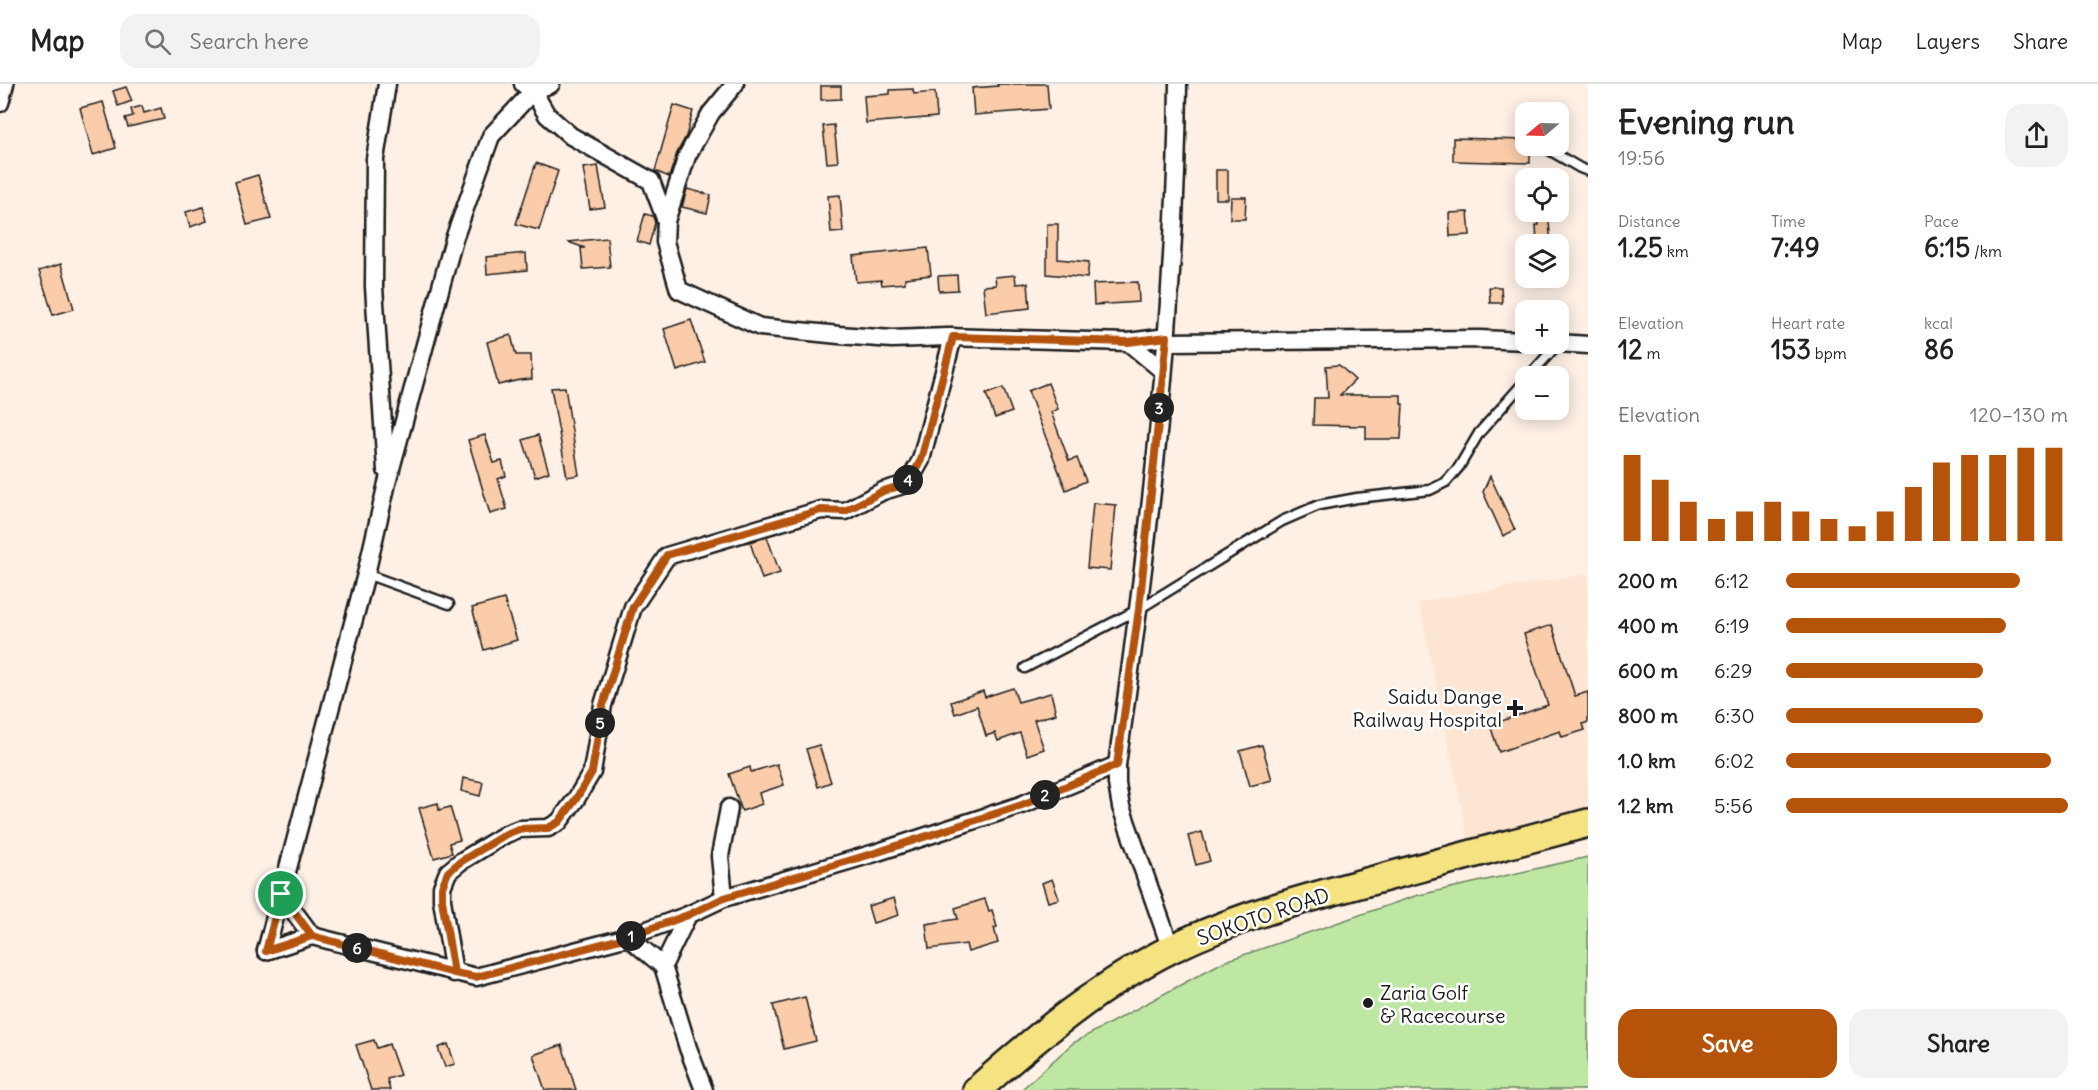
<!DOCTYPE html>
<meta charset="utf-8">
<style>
:root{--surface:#fff;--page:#f2f2f2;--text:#222;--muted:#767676;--line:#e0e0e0;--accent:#b45309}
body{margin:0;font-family:Delius,sans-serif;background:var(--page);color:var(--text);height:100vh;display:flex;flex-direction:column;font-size:22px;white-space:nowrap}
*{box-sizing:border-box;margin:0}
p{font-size:20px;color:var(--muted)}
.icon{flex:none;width:33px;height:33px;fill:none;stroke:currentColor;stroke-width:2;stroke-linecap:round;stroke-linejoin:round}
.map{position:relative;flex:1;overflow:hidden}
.details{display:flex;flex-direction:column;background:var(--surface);width:510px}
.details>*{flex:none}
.needle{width:39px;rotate:251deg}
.buttons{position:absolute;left:1515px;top:18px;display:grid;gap:12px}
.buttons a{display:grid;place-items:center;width:54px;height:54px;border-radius:12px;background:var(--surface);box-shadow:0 3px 15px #0003;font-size:30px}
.pin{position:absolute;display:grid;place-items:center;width:51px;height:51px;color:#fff;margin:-26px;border:3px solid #fff;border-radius:50%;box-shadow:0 2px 6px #0007}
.km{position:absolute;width:30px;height:30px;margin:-15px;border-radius:50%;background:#222;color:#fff;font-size:16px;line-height:30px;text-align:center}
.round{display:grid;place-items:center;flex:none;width:63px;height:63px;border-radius:18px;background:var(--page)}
.summary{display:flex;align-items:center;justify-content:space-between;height:102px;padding:0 30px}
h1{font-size:33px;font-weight:700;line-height:45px}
.figures{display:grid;grid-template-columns:repeat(3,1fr);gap:9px;height:102px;padding:6px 30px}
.figures div{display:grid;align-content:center}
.figures b{font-size:26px;font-weight:700}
.figures small{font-size:16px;font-weight:400}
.figures p{font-size:16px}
.chart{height:168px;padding:12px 30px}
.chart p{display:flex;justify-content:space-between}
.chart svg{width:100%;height:108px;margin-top:6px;stroke:var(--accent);stroke-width:6}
.cta{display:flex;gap:12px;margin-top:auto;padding:12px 30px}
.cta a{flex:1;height:69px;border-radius:18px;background:var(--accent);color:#fff;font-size:24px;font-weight:700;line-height:69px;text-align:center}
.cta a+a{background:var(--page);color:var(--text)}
ul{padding:0 30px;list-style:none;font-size:20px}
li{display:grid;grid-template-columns:96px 72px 1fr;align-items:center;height:45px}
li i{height:15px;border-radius:8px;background:var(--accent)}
header{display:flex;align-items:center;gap:36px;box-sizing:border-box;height:84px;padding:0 30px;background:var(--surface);border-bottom:2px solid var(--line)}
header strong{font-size:28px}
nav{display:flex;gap:33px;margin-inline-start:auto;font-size:21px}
.search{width:420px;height:54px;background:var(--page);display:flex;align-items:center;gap:15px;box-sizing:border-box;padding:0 21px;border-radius:18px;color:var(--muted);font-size:22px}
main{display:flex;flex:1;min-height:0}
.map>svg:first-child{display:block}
.built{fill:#fde5d3}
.green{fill:#bde7a3;stroke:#6c8260;stroke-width:1.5}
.building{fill:#facca9;stroke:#1c1c1c;stroke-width:1.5}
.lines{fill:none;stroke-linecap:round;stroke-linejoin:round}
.lane-casing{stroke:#1c1c1c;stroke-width:13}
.street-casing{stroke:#1c1c1c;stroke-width:21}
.primary-casing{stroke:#1c1c1c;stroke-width:32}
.lane{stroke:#fff;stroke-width:8}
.street{stroke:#fff;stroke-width:16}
.primary{stroke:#f5e382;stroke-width:27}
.route-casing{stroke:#fff;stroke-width:12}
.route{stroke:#b45309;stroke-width:8}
.poi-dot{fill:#1c1c1c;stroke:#fff;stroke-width:2}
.labels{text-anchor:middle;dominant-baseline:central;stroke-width:5;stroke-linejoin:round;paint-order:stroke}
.poi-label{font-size:20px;fill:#1c1c1c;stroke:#fff;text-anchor:end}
.street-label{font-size:20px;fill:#1c1c1c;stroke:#fff}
</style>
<header>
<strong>Map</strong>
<div class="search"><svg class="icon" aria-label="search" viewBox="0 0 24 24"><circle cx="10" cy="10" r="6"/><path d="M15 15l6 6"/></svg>Search here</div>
<nav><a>Map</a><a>Layers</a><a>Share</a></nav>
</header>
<main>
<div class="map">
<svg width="1588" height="1006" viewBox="0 0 1588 1006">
<rect width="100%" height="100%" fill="#fef0e5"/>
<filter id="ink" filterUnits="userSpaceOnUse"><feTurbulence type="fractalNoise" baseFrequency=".0167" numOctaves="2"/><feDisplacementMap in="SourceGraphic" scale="12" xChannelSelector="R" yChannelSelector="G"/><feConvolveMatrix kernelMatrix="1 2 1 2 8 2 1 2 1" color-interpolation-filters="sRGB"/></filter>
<g filter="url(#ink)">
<path class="built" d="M1588 490V730L1469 760 1419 518Z"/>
<path class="green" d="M1588 773V1006H1021L1073 959 1223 878 1415 812Z"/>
<g class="building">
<path d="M997 0H1047L1049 25 974 31 972 4 998 2Z"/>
<path d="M821 2H841V15L821 16Z"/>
<path d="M126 3 132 17 118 22 113 7Z"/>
<path d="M913 5 914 10 935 8 937 33 866 39 864 12 890 10V6Z"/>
<path d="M103 18 116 64 93 71 80 24Z"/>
<path d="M674 21 693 27 686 52 677 69 669 93 655 87Z"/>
<path d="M142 22 144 29 161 24 164 35 128 43 125 34 133 32 131 25Z"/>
<path d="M834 41 838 78 827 79 823 42Z"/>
<path d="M1453 54 1526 56V62H1530V79L1453 77Z"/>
<path d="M536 79 558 87 539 146 516 140Z"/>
<path d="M598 82 605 123 590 125 583 84Z"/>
<rect x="1216" y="86" width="12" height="29"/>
<path d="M258 91 271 135 247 141 235 98Z"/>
<path d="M687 105 711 111 707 129 682 123Z"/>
<path d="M840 111 843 148 831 149 828 112Z"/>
<path d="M1231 113H1246L1245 135H1230Z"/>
<path d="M203 123 207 137 190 143 186 128Z"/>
<path d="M1468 128 1470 151 1450 152 1449 129Z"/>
<path d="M1537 128H1548L1551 160H1537L1536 141H1539Z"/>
<path d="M645 130 653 132 655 139 649 161 637 157Z"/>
<path d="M1047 140H1058V175L1089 178 1087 194 1047 190Z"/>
<path d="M607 154 610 183 583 185 581 164H585L568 158Z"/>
<path d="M928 164 931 191 905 194V199L882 201 881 196 856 198 853 172Z"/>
<path d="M526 169 527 186 487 190 486 173Z"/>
<path d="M61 180 74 225 53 231 39 187Z"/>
<path d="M957 191 958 206 939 207 938 192Z"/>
<path d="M1015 191 1016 200 1028 199 1030 224 986 229 983 202 996 201 995 193Z"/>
<path d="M1138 198 1139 218 1094 221 1093 200Z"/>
<path d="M1489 203H1501L1502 219H1490Z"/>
<path d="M691 236 705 278 677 287 664 245Z"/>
<path d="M511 251 516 271H531L532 295 520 296 498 301 487 258Z"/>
<path d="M1339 281 1355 296 1340 311H1401V320H1403L1401 355H1366V342L1313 341 1314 314H1328L1326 282Z"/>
<path d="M1048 299 1058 325 1051 328 1069 377 1077 374 1086 397 1066 406 1028 307Z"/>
<path d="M565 303 579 391 567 393 551 304Z"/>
<path d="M1003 304 1012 328 995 334 986 310Z"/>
<path d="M485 351 494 379 502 377 506 392 498 395 507 425 490 430 468 356Z"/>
<path d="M538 351 549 388 535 393 523 356Z"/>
<path d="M1490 392 1515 446 1503 452 1483 408Z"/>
<path d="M1093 419 1116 421 1110 486 1087 484Z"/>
<path d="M767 453 780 489 762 495 750 458Z"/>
<path d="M504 515 517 556 484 566 472 524Z"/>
<path d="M1552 541 1575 612 1588 608V638L1583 640 1585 646 1562 653 1560 647 1499 668 1490 641 1548 621 1524 550Z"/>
<path d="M1013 604 1018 618 1051 609 1056 630 1034 636 1044 665 1027 671 1020 649 998 657 995 649 986 652 977 622 955 630 951 618 983 607 985 613Z"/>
<path d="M819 661 831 698 818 703 806 665Z"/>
<path d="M1262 661 1272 696 1250 702 1240 667Z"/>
<path d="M777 680 784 701 759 709 762 720 742 727 729 690 750 683 751 688Z"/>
<path d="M463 694 483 698 480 712 461 707Z"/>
<path d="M438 719 439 726 450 723 460 756 449 759 452 769 434 774 419 724Z"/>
<path d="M1202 748 1210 777 1196 781 1188 752Z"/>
<path d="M1052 795 1059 815 1048 818 1042 799Z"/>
<path d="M894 814 899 831 873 839 868 822Z"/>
<path d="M985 815 989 827 992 826 997 843 994 844 998 859 968 868 966 860 929 865 926 840 958 835 955 824Z"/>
<path d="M805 913 816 957 784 965 773 921Z"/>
<path d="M374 956 377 964 389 960 400 991 387 995 390 1006H371L356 961Z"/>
<path d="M448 960 455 980 445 983 438 964Z"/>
<path d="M562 961 576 1006H545L533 971Z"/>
</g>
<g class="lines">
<g class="lane-casing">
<g id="lane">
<path d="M1545 62 1549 66 1580 84 1588 87"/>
<path d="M1529 292 1558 260"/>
<path d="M366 490 449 520"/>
<path d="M1025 584 1139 525 1282 437 1319 421 1357 414 1430 406 1446 398 1459 383 1479 349 1526 296"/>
</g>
</g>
<g class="street-casing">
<g id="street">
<path d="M523 0 533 7 547 31 571 52 651 97 666 137"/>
<path d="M735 0 711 29 687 72 666 137 665 158 679 206 760 243 839 251 892 255 947 253 1128 258 1167 253"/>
<path d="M0 19 5 0"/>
<path d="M1128 258 1163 287"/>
<path d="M1166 258 1479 255 1526 257"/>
<path d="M1558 259 1588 261"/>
<path d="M386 386 374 203 375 75 387 0"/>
<path d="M281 810 312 852"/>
<path d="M724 814 720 772 729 724"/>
<path d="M628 853 663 882 688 964 704 1006"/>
<path d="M1171 865 1121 723 1117 700V681C1149 457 1176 227 1178 0"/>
<path d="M266 867 366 490 387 399 454 155 491 52 533 7 551 0"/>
<path d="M266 867 312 852 476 893 628 853 688 831 724 814 875 769 1021 721 1117 681"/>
<path d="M663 882 688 831"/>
<path d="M454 889 442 816V803L448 788 460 778 506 750 519 745 548 744 559 738 576 715 592 688 603 621 633 523 667 472 821 426 845 427 883 407 903 401 911 394 921 376 953 253"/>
</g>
</g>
<g class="primary-casing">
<path id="primary" d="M977 1006C1035 954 1101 900 1171 865 1240 831 1313 812 1386 793 1453 775 1521 757 1588 739"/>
</g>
<use href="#lane" class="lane"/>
<use href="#street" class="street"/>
<use href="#primary" class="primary"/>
</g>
</g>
<g class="lines" filter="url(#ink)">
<g class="route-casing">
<path id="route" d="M281 810 266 867 312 852 454 889 476 893 628 853 688 831 724 814 875 769 1022 721 1117 681 1139 525 1167 253 1128 258 953 253 921 376 911 394 903 401 883 407 845 427 821 426 667 471 633 523 603 621 592 688 576 715 559 738 548 744 519 745 506 750 460 778 448 788 442 803V816L454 889 312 852 281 810"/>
</g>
<use href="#route" class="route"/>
</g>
<g class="poi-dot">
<path d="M1512 615h6v6h6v6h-6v6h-6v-6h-6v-6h6z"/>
<circle cx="1368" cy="919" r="6"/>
</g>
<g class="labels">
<g class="poi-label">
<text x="1502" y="612">Saidu Dange<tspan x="1502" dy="23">Railway Hospital</tspan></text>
<text x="1380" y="908" text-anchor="start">Zaria Golf<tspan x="1380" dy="23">&amp; Racecourse</tspan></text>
</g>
<g class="street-label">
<text transform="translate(1263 832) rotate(-19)">SOKOTO ROAD</text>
</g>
</g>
</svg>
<div class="buttons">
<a><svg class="needle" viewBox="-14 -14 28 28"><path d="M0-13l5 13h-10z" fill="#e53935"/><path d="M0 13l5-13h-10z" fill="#767676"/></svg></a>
<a><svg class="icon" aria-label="locate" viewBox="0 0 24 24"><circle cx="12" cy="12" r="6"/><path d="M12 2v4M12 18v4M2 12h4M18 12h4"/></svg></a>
<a><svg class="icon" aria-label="layers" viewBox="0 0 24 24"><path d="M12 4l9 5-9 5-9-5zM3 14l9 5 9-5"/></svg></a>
<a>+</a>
<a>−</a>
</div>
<div class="pin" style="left:281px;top:810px;background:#1e9e55"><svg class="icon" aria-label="arrive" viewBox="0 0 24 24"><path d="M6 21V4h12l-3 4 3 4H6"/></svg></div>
<b class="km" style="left:631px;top:852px">1</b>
<b class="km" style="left:1045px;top:711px">2</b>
<b class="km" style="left:1159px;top:324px">3</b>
<b class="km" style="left:908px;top:396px">4</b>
<b class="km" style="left:600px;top:639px">5</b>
<b class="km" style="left:357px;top:864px">6</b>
</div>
<section class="details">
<div class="summary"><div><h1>Evening run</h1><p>19:56</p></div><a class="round"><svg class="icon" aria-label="share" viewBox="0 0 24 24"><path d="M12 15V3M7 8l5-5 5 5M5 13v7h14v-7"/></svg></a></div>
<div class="figures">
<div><p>Distance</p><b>1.25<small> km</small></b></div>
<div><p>Time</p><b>7:49</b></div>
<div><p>Pace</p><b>6:15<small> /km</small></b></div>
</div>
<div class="figures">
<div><p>Elevation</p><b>12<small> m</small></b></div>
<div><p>Heart rate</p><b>153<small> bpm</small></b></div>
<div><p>kcal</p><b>86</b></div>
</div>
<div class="chart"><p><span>Elevation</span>120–130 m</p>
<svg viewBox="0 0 160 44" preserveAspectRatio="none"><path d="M5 44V9M15 44V19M25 44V28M35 44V35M45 44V32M55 44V28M65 44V32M75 44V35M85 44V38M95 44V32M105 44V22M115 44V12M125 44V9M135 44V9M145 44V6M155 44V6"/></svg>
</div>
<ul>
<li><b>200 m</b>6:12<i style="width:83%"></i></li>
<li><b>400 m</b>6:19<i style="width:78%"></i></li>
<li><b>600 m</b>6:29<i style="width:70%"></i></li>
<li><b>800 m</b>6:30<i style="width:70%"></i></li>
<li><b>1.0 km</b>6:02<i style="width:94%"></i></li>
<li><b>1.2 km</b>5:56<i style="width:100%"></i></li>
</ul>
<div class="cta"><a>Save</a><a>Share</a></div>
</section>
</main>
